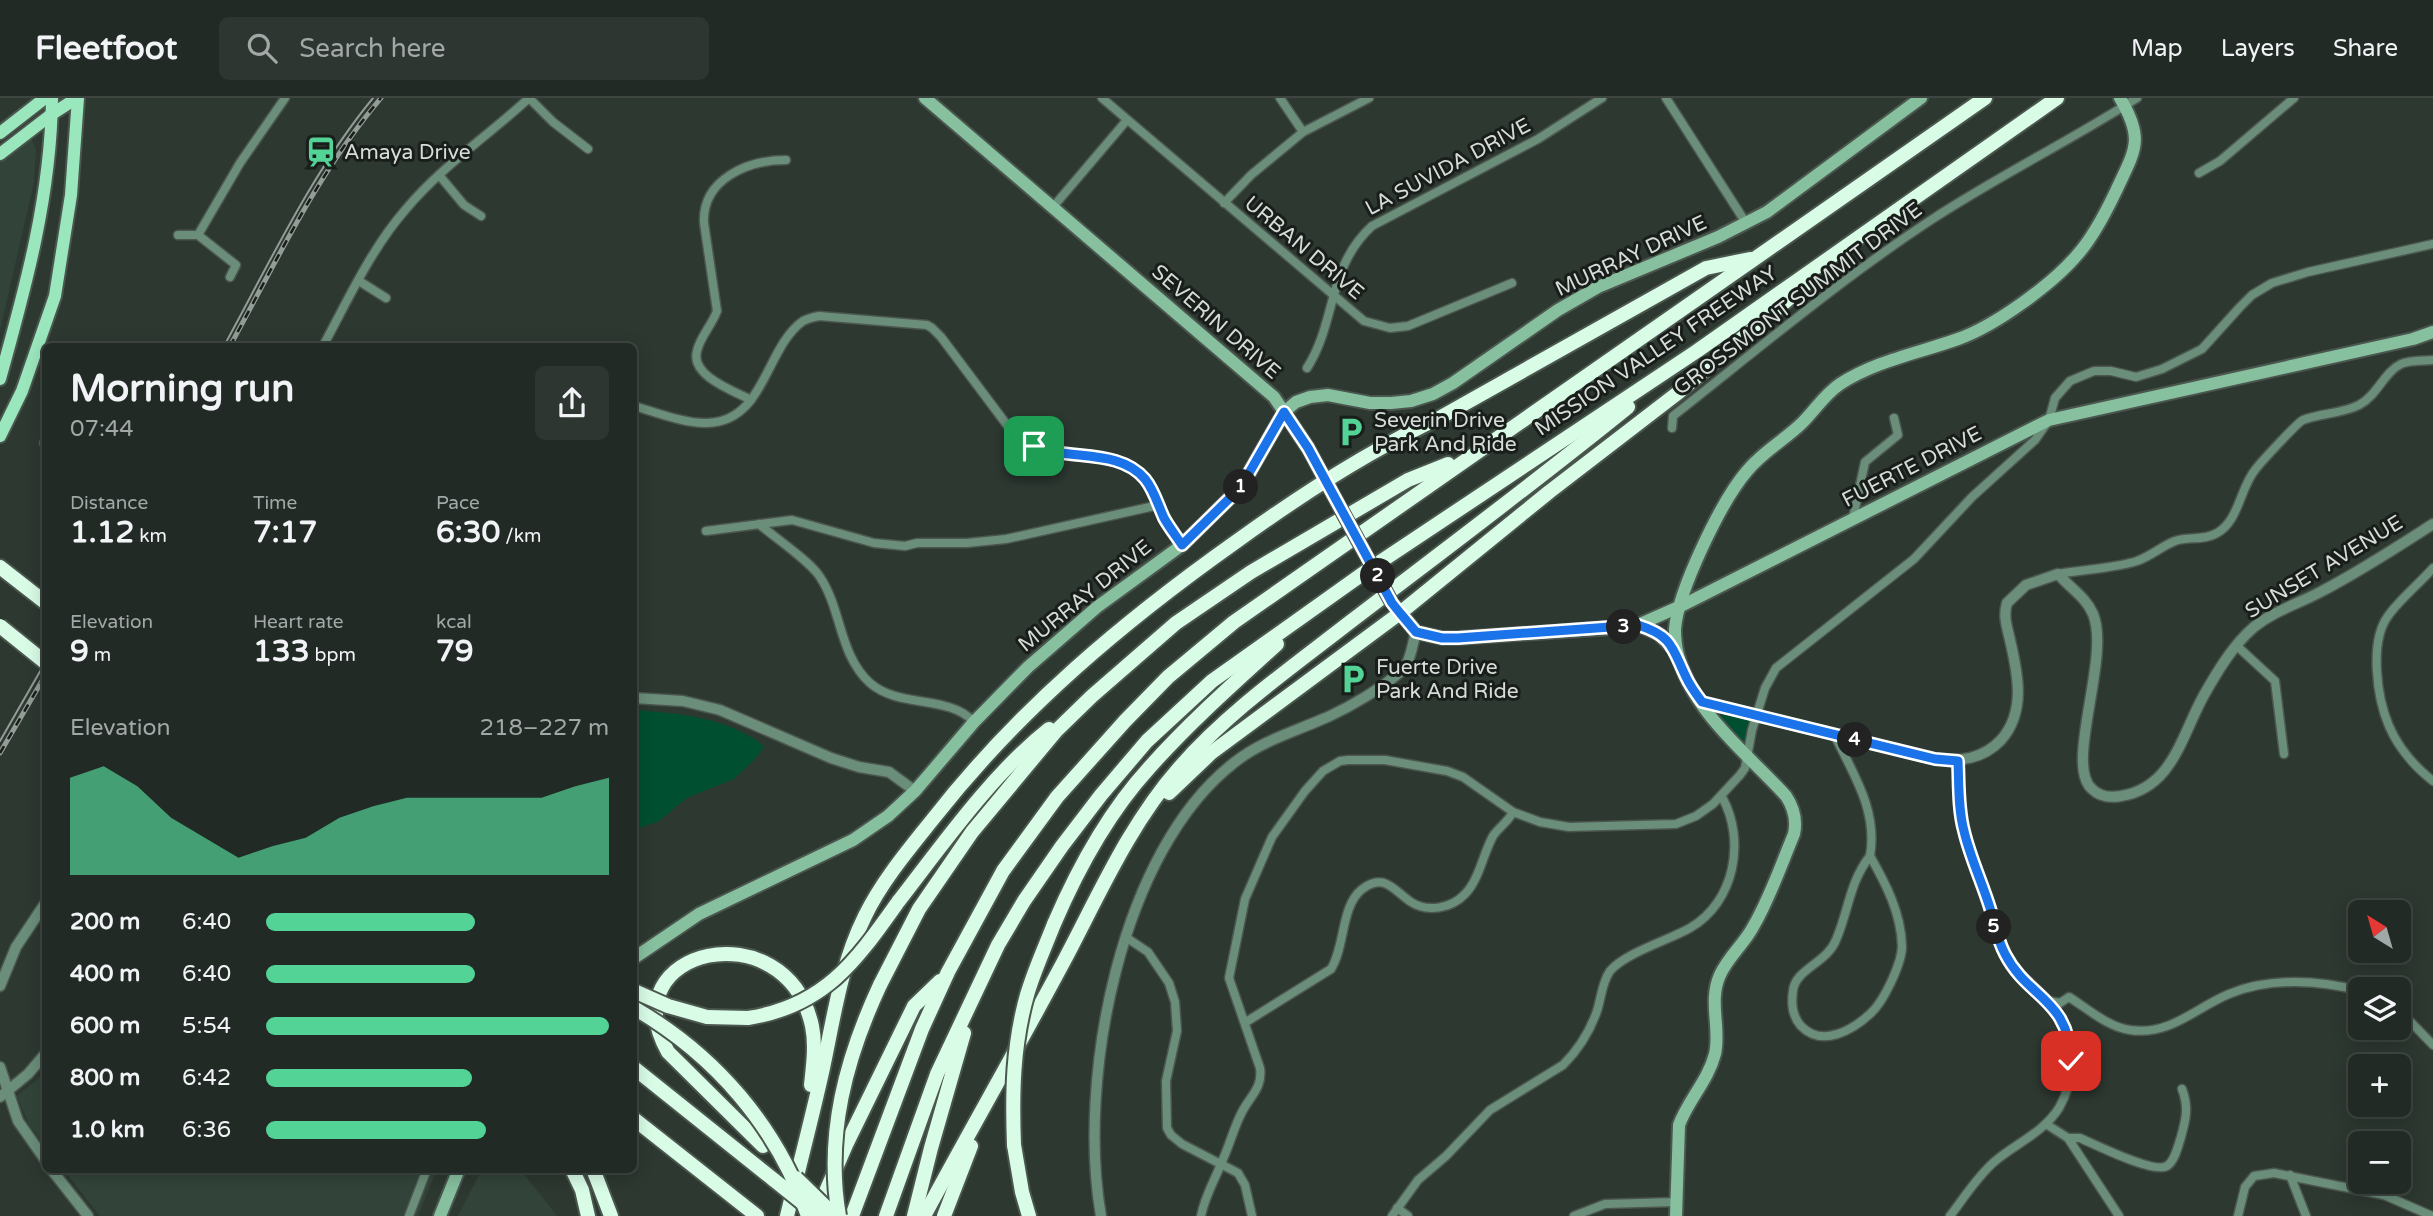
<!DOCTYPE html>
<meta charset="utf-8">
<style>
:root{--surface:#222a25;--page:#2e3632;--text:#f1f3f6;--muted:#a2a7a7;--line:#3f4642;--accent:#53d396}
body{margin:0;font-family:"Varela Round",sans-serif;background:var(--page);color:var(--text);height:100vh;display:flex;flex-direction:column;font-size:26px;white-space:nowrap}
*{box-sizing:border-box;margin:0}
p{font-size:23px;color:var(--muted)}
.icon{flex:none;width:38px;height:38px;fill:none;stroke:currentColor;stroke-width:2;stroke-linecap:round;stroke-linejoin:round}
.map{position:relative;flex:1;overflow:hidden}
.drawer{position:absolute;left:42px;top:245px;width:595px;height:830px;display:flex;flex-direction:column;background:var(--surface);border-radius:10px;box-shadow:0 4px 18px #0003,0 0 0 2px var(--line)}
.drawer>*{flex:none}
.needle{width:46px;rotate:323deg}
.buttons{position:absolute;left:2348px;top:802px;display:grid;gap:14px}
.buttons a{display:grid;place-items:center;width:63px;height:63px;border-radius:10px;background:var(--surface);box-shadow:0 4px 18px #0003,0 0 0 2px var(--line);font-size:35px}
.pin{position:absolute;display:grid;place-items:center;width:60px;height:60px;color:#fff;margin:-30px;border-radius:14px;box-shadow:0 4px 10px #0006}
.km{position:absolute;width:35px;height:35px;margin:-18px;border-radius:50%;background:#222;color:#fff;font-size:19px;line-height:35px;text-align:center}
.round{display:grid;place-items:center;flex:none;width:74px;height:74px;border-radius:10px;background:var(--page)}
.head{display:flex;align-items:center;justify-content:space-between;height:119px;padding:0 28px}
h1{font-size:38px;font-weight:800;line-height:52px}
.stats{display:grid;grid-template-columns:repeat(3,1fr);gap:10px;height:119px;padding:7px 28px}
.stats div{display:grid;align-content:center}
.stats b{font-size:30px;font-weight:800}
.stats small{font-size:19px;font-weight:400}
.stats p{font-size:19px}
.chart{height:196px;padding:14px 28px}
.chart p{display:flex;justify-content:space-between}
.chart svg{width:100%;height:126px;margin-top:7px;fill:var(--accent);opacity:.7}
ul{padding:0 28px;list-style:none;font-size:23px}
li{display:grid;grid-template-columns:112px 84px 1fr;align-items:center;height:52px}
li i{height:18px;border-radius:9px;background:var(--accent)}
header{display:flex;align-items:center;gap:42px;box-sizing:border-box;height:98px;padding:0 35px;background:var(--surface);border-bottom:2px solid var(--line)}
header strong{font-size:33px}
nav{display:flex;gap:38px;margin-inline-start:auto;font-size:24px}
.search{width:490px;height:63px;background:var(--page);display:flex;align-items:center;gap:18px;box-sizing:border-box;padding:0 24px;border-radius:10px;color:var(--muted);font-size:26px}
.map>svg:first-child{display:block}
.built{fill:#324439}
.green{fill:#004f30}
.lines{fill:none;stroke-linecap:round;stroke-linejoin:round}
.minor-casing{stroke:#4b564f;stroke-width:11}
.tertiary-casing{stroke:#4b564f;stroke-width:13}
.secondary-casing{stroke:#4b564f;stroke-width:16}
.primary-casing{stroke:#4b564f;stroke-width:16}
.motorway-casing{stroke:#4b564f;stroke-width:18}
.minor{stroke:#6a8e79;stroke-width:8}
.tertiary{stroke:#6a8e79;stroke-width:10}
.secondary{stroke:#86c09f;stroke-width:12}
.primary{stroke:#9be7bd;stroke-width:12}
.motorway{stroke:#d9fce7;stroke-width:14}
.tram{stroke:#939c97;stroke-width:2}
.rail-casing{stroke:#939c97;stroke-width:5}
.rail{stroke:#191e1b;stroke-width:2.5;stroke-dasharray:8;stroke-linecap:butt}
.secondary-bridge-casing{stroke:#4b564f;stroke-width:16;stroke-linecap:butt}
.motorway-bridge-casing{stroke:#4b564f;stroke-width:18;stroke-linecap:butt}
.secondary-bridge{stroke:#86c09f;stroke-width:12}
.motorway-bridge{stroke:#d9fce7;stroke-width:14}
.route-casing{stroke:#fff;stroke-width:14}
.route{stroke:#1a73e8;stroke-width:9}
.labels{text-anchor:middle;dominant-baseline:central;stroke-width:6;stroke-linejoin:round;paint-order:stroke}
.poi-label{font-size:21px;fill:#d6ddd9;stroke:#191e1b;text-anchor:start}
.street-label{font-size:21px;fill:#d6ddd9;stroke:#191e1b}
</style>
<header>
<strong>Fleetfoot</strong>
<div class="search"><svg class="icon" aria-label="search" viewBox="0 0 24 24"><circle cx="10" cy="10" r="6"/><path d="M15 15l6 6"/></svg>Search here</div>
<nav><a>Map</a><a>Layers</a><a>Share</a></nav>
</header>
<div class="map">
<svg width="2433" height="1118" viewBox="0 0 2433 1118">
<rect width="100%" height="100%" fill="#2d3831"/>
<g class="built">
<path d="M31 40 36 51 34 84 0 232V65Z"/>
<path d="M45 970V1048L29 1026 17 998 38 981Z"/>
<path d="M63 1071H437L418 1118H100Z"/>
<path d="M482 1071H520L557 1118H458Z"/>
</g>
<g class="green">
<path d="M634 612C677 615 728 619 764 648L758 658 734 681 687 700 659 723 634 732Z"/>
<path d="M1723 616 1753 623 1747 648 1720 619Z"/>
</g>
<g class="lines">
<g class="minor-casing">
<g id="minor">
<path d="M529 0 553 24 588 51"/>
<path d="M1102 0 1364 223 1390 230 1408 228 1512 185"/>
<path d="M1280 0 1303 34"/>
<path d="M1666 0 1746 125"/>
<path d="M2199 75 2220 63 2294 0"/>
<path d="M439 77 464 107 481 118"/>
<path d="M1224 105 1251 77 1303 34 1369 0"/>
<path d="M1053 109 1127 22"/>
<path d="M178 137H198L240 65 285 0"/>
<path d="M198 137 236 167 230 179"/>
<path d="M359 183 386 200"/>
<path d="M323 248C348 202 371 151 406 111 441 69 489 37 529 0"/>
<path d="M1307 270C1337 223 1327 169 1372 128L1538 41 1602 0"/>
<path d="M751 302C734 293 690 278 697 253 700 239 712 227 717 213L704 125C702 81 748 62 786 62"/>
<path d="M634 308C655 314 686 326 707 325 765 324 765 250 803 223 807 221 814 219 819 218L927 227 932 230 941 239 1007 327 1019 339 1034 348 1051 354 1119 363 1140 376 1149 386 1166 422 1182 447"/>
<path d="M1672 330 1673 318C1758 251 1841 181 1931 122 1998 78 2070 43 2137 0"/>
<path d="M44 345 46 347"/>
<path d="M1853 420 1865 364 1898 337 1894 320"/>
<path d="M759 426C774 439 810 463 820 479 842 512 839 557 870 585 900 611 948 596 974 624"/>
<path d="M706 433 792 422 874 445 905 448 917 445H967L1006 441 1159 407"/>
<path d="M2433 470C2419 486 2400 501 2388 518 2369 544 2377 600 2389 628 2398 649 2415 669 2433 683"/>
<path d="M2058 476C2084 471 2112 471 2137 463 2151 458 2162 448 2175 443 2189 438 2204 443 2217 435 2239 423 2240 390 2255 372 2260 365 2298 324 2303 322 2321 315 2341 316 2359 307 2377 298 2384 274 2401 266 2410 262 2423 263 2433 262"/>
<path d="M2237 548 2275 583 2284 656"/>
<path d="M1834 636C1853 676 1878 712 1870 758"/>
<path d="M1870 758C1886 786 1901 815 1902 848 1902 865 1884 903 1871 915 1853 932 1822 950 1801 928 1792 918 1791 906 1793 893 1795 871 1827 865 1836 842 1849 812 1849 785 1870 758Z"/>
<path d="M1127 840 1148 854 1169 885 1175 904 1177 933 1166 983 1167 1030 1171 1037 1182 1046 1238 1075 1245 1087 1252 1118"/>
<path d="M2048 903 2060 905 2069 899C2088 911 2108 929 2130 932 2170 938 2195 910 2229 896 2270 879 2319 882 2361 893"/>
<path d="M2399 912 2433 947"/>
<path d="M1246 924 1331 871C1345 849 1341 809 1361 792 1384 773 1394 793 1411 804 1428 815 1452 810 1465 796 1479 782 1483 756 1493 738 1499 729 1508 724 1513 714"/>
<path d="M2046 1026 2068 1040H2080C2096 1047 2154 1076 2167 1068 2175 1063 2178 1048 2181 1039 2186 1021 2189 1009 2182 991"/>
<path d="M2068 1040 2119 1118"/>
<path d="M2290 1077 2306 1118"/>
<path d="M1397 1110 1408 1118"/>
<path d="M409 1118 427 1071"/>
<path d="M1201 1118C1205 1097 1216 1080 1223 1061 1230 1046 1234 1029 1242 1014 1250 998 1263 990 1260 970L1229 880 1245 801 1272 739 1305 693 1323 673 1340 663 1348 662H1385L1447 673 1463 679 1513 714 1540 724 1569 729 1676 726 1696 718 1713 706 1740 677 1745 670 1752 632 1765 590 1776 570 1914 461 1972 399 2035 342 2049 322 2055 300 2070 283 2094 273H2111L2136 279 2162 271 2202 251 2240 209 2252 197 2272 185 2308 174 2433 146"/>
<path d="M1392 1118 1418 1082 1446 1058 1490 1012 1563 967C1578 952 1590 933 1597 913 1601 901 1602 884 1610 873 1625 855 1669 842 1690 830 1735 804 1746 742 1722 699"/>
<path d="M1574 1118 1605 1106 1676 1104"/>
<path d="M1950 1118C1964 1100 1976 1080 1994 1064 2015 1046 2043 1035 2059 1010 2078 977 2075 934 2050 905 2031 883 2011 873 1999 844 1994 831 1992 817 1988 803 1980 780 1969 757 1964 732 1959 710 1960 686 1958 663"/>
<path d="M2238 1118 2245 1089 2254 1078 2274 1075 2384 1097 2432 1118"/>
</g>
</g>
<g class="tertiary-casing">
<g id="tertiary">
<path d="M634 600 683 603 720 612 831 660 859 669 889 674 915 693"/>
<path d="M1701 604 1935 661C1960 664 1983 661 2001 642 2026 614 2018 576 2010 542 2007 529 2003 518 2007 505L2026 487 2058 476C2070 490 2086 499 2093 516 2111 559 2064 667 2092 691 2100 699 2110 700 2121 698 2173 690 2182 636 2204 597 2217 574 2233 547 2254 529 2275 512 2301 505 2324 492 2362 472 2397 449 2433 426"/>
<path d="M0 888 16 849 46 804"/>
<path d="M0 969 18 1023 46 1063"/>
<path d="M0 999 28 976 46 955"/>
<path d="M51 1071 88 1118"/>
<path d="M1101 1118C1077 982 1120 752 1235 664 1258 646 1284 637 1311 626 1337 616 1362 602 1385 586 1391 581 1400 575 1405 569 1411 560 1413 544 1416 534"/>
</g>
</g>
<g class="secondary-casing">
<g id="secondary">
<path d="M925 0 1274 299 1308 350 1336 402"/>
<path d="M1395 508 1416 534 1442 540H1458L1627 529 1638 527 1681 508 2049 322 2413 241 2433 234"/>
<path d="M1638 527 1659 536 1677 554"/>
<path d="M634 860 699 816 853 742 888 718 915 693 974 624 1028 569 1097 509 1182 447 1241 389 1284 314 1296 304 1310 299 1328 297 1370 305H1391L1411 303 1433 296 1453 285 1558 212 1598 189 1718 139 1767 114 1921 0"/>
<path d="M440 1118 459 1071"/>
<path d="M1676 1118 1679 1027C1688 1002 1708 983 1715 956 1721 930 1708 903 1720 877 1728 859 1744 846 1753 829 1770 800 1781 767 1794 736 1797 722 1794 710 1786 698 1748 656 1693 615 1678 557 1676 549 1675 538 1675 531 1678 492 1722 402 1747 373 1763 353 1785 342 1803 324 1815 312 1825 296 1840 286 1875 263 1919 255 1958 241 1995 228 2053 186 2078 156 2094 138 2106 114 2116 93 2135 52 2145 42 2120 0"/>
</g>
</g>
<g class="primary-casing">
<g id="primary">
<path d="M0 35 45 0"/>
<path d="M0 56 52 16 77 0"/>
<path d="M0 281C26 188 51 97 52 0"/>
<path d="M0 338 22 293 55 198 71 97 78 0"/>
</g>
</g>
<g class="motorway-casing">
<g id="motorway">
<path d="M0 469 46 505"/>
<path d="M1169 695 1211 655 1400 515 1549 394 1679 294 1806 186"/>
<path d="M898 804C943 746 992 676 1049 631"/>
<path d="M1054 826C1078 770 1108 715 1149 670 1188 626 1233 586 1277 546"/>
<path d="M880 887 919 811 972 734 1056 633 1092 598 1176 525 1251 474 1408 382 1448 366"/>
<path d="M707 919 748 920"/>
<path d="M634 970 774 1082"/>
<path d="M634 1021 757 1118"/>
<path d="M1014 1047 1022 1094 1029 1118"/>
<path d="M763 1048 668 954C609 850 786 810 812 928 816 947 813 968 811 987"/>
<path d="M572 1071 582 1092 588 1118"/>
<path d="M593 1071 611 1118"/>
<path d="M817 1114 846 1047 914 908 940 883"/>
<path d="M787 1118C799 1069 812 1020 823 970 834 918 841 866 865 818 882 783 909 751 933 721 1019 611 1124 523 1237 443 1302 396 1368 353 1441 319L1706 170 1750 161"/>
<path d="M852 1118 922 931 948 874 1003 773 1057 699 1125 623 1168 579 1234 524 1985 0"/>
<path d="M886 1118 937 976 998 847 1024 803 1062 748 1101 697 1147 643 1212 583 1368 472 1697 253 2057 0"/>
<path d="M914 1118 931 1050 964 935"/>
<path d="M924 1118C970 1033 1018 949 1064 863 1099 797 1129 727 1179 670 1229 613 1291 570 1350 524 1443 453 1537 383 1628 309"/>
<path d="M944 1118 971 1048"/>
</g>
</g>
<use href="#minor" class="minor"/>
<use href="#tertiary" class="tertiary"/>
<use href="#secondary" class="secondary"/>
<use href="#primary" class="primary"/>
<use href="#motorway" class="motorway"/>
<g class="tram">
<path d="M224 248C270 164 312 74 373 0"/>
<path d="M0 643 46 563"/>
</g>
<g class="rail-casing">
<g id="rail">
<path d="M230 248C276 164 318 74 381 0"/>
<path d="M0 655 46 576"/>
</g>
</g>
<use href="#rail" class="rail"/>
<g class="secondary-bridge-casing">
<path id="secondary-bridge" d="M1336 402 1392 505"/>
</g>
<g class="motorway-bridge-casing">
<g id="motorway-bridge">
<path d="M0 528 46 565"/>
<path d="M634 893 668 908 707 919"/>
<path d="M634 910C715 957 777 1028 808 1118"/>
<path d="M748 920C825 908 856 863 898 804"/>
<path d="M1014 1047C1012 996 1013 946 1027 897 1034 873 1045 849 1054 826"/>
<path d="M796 1080 835 1118"/>
<path d="M774 1082 819 1118"/>
<path d="M839 1118C825 1037 846 960 880 887"/>
</g>
</g>
<use href="#secondary-bridge" class="secondary-bridge"/>
<use href="#motorway-bridge" class="motorway-bridge"/>
</g>
<g class="lines">
<g class="route-casing">
<path id="route" d="M1034 348C1069 363 1119 350 1145 381 1154 392 1158 407 1164 420 1169 429 1176 438 1182 447L1241 389 1284 314 1308 350 1392 505 1400 515 1416 534 1442 540H1458L1638 527C1673 538 1672 550 1686 579 1690 588 1696 596 1702 604L1935 661 1958 663C1959 686 1958 711 1964 733 1970 759 1982 784 1990 810 1995 826 1997 841 2005 856 2028 901 2069 900 2071 963"/>
</g>
<use href="#route" class="route"/>
</g>
<defs>
<g id="station-bare" transform="scale(2.415)"><path d="M-3-6H3Q5-6 5-4V2Q5 4 3 4L4.5 6H3L1.5 4h-3L-3 6H-4.5L-3 4Q-5 4-5 2V-4Q-5-6-3-6ZM-3.5-4v3h7v-3ZM-3.5 1v1.5H-2V1ZM2 1v1.5H3.5V1Z" fill="#53d396" stroke="#191e1b" stroke-width="2.5" paint-order="stroke"/></g>
<g id="parking-bare" transform="scale(2.415)"><path d="M-3.5-5.5H1a3.5 3.5 0 0 1 0 7H-1V5.5H-3.5ZM-1-3.4V-.6H.8a1.4 1.4 0 0 0 0-2.8Z" fill="#53d396" stroke="#191e1b" stroke-width="2.5" paint-order="stroke"/></g>
</defs>
<g fill-rule="evenodd">
<use href="#station-bare" x="321" y="54"/>
<use href="#parking-bare" x="1351" y="334"/>
<use href="#parking-bare" x="1353" y="581"/>
</g>
<g class="labels">
<g class="poi-label">
<text x="344" y="54">Amaya Drive</text>
<text x="1374" y="322">Severin Drive<tspan x="1374" dy="24">Park And Ride</tspan></text>
<text x="1376" y="569">Fuerte Drive<tspan x="1376" dy="24">Park And Ride</tspan></text>
</g>
<g class="street-label">
<text transform="translate(1448 69) rotate(-28)">LA SUVIDA DRIVE</text>
<text transform="translate(1304 150) rotate(40)">URBAN DRIVE</text>
<text transform="translate(1631 158) rotate(-25)">MURRAY DRIVE</text>
<text transform="translate(1798 201) rotate(-37)">GROSSMONT SUMMIT DRIVE</text>
<text transform="translate(1216 224) rotate(41)">SEVERIN DRIVE</text>
<text transform="translate(1656 253) rotate(-34)">MISSION VALLEY FREEWAY</text>
<text transform="translate(1912 369) rotate(-27)">FUERTE DRIVE</text>
<text transform="translate(2324 469) rotate(-31)">SUNSET AVENUE</text>
<text transform="translate(1085 498) rotate(-39)">MURRAY DRIVE</text>
</g>
</g>
</svg>
<div class="buttons">
<a><svg class="needle" viewBox="-14 -14 28 28"><path d="M0-13l5 13h-10z" fill="#e53935"/><path d="M0 13l5-13h-10z" fill="#a2a7a7"/></svg></a>
<a><svg class="icon" aria-label="layers" viewBox="0 0 24 24"><path d="M12 4l9 5-9 5-9-5zM3 14l9 5 9-5"/></svg></a>
<a>+</a>
<a>−</a>
</div>
<div class="pin" style="left:1034px;top:348px;background:#1e9e55"><svg class="icon" aria-label="arrive" viewBox="0 0 24 24"><path d="M6 21V4h12l-3 4 3 4H6"/></svg></div>
<div class="pin" style="left:2071px;top:963px;background:#d93025"><svg class="icon" aria-label="check" viewBox="0 0 24 24"><path d="M5 12l5 5 9-10"/></svg></div>
<b class="km" style="left:1241px;top:389px">1</b>
<b class="km" style="left:1378px;top:478px">2</b>
<b class="km" style="left:1624px;top:529px">3</b>
<b class="km" style="left:1855px;top:642px">4</b>
<b class="km" style="left:1994px;top:829px">5</b>
<section class="drawer">
<div class="head"><div><h1>Morning run</h1><p>07:44</p></div><a class="round"><svg class="icon" aria-label="share" viewBox="0 0 24 24"><path d="M12 15V3M7 8l5-5 5 5M5 13v7h14v-7"/></svg></a></div>
<div class="stats">
<div><p>Distance</p><b>1.12<small> km</small></b></div>
<div><p>Time</p><b>7:17</b></div>
<div><p>Pace</p><b>6:30<small> /km</small></b></div>
</div>
<div class="stats">
<div><p>Elevation</p><b>9<small> m</small></b></div>
<div><p>Heart rate</p><b>133<small> bpm</small></b></div>
<div><p>kcal</p><b>79</b></div>
</div>
<div class="chart"><p><span>Elevation</span>218–227 m</p>
<svg viewBox="0 0 160 44" preserveAspectRatio="none"><path d="M0 44V10L10 6L20 13L30 24L40 31L50 38L60 34L70 31L80 24L90 20L100 17L110 17L120 17L130 17L140 17L150 13L160 10V44z"/></svg>
</div>
<ul>
<li><b>200 m</b>6:40<i style="width:61%"></i></li>
<li><b>400 m</b>6:40<i style="width:61%"></i></li>
<li><b>600 m</b>5:54<i style="width:100%"></i></li>
<li><b>800 m</b>6:42<i style="width:60%"></i></li>
<li><b>1.0 km</b>6:36<i style="width:64%"></i></li>
</ul>
</section>
</div>
